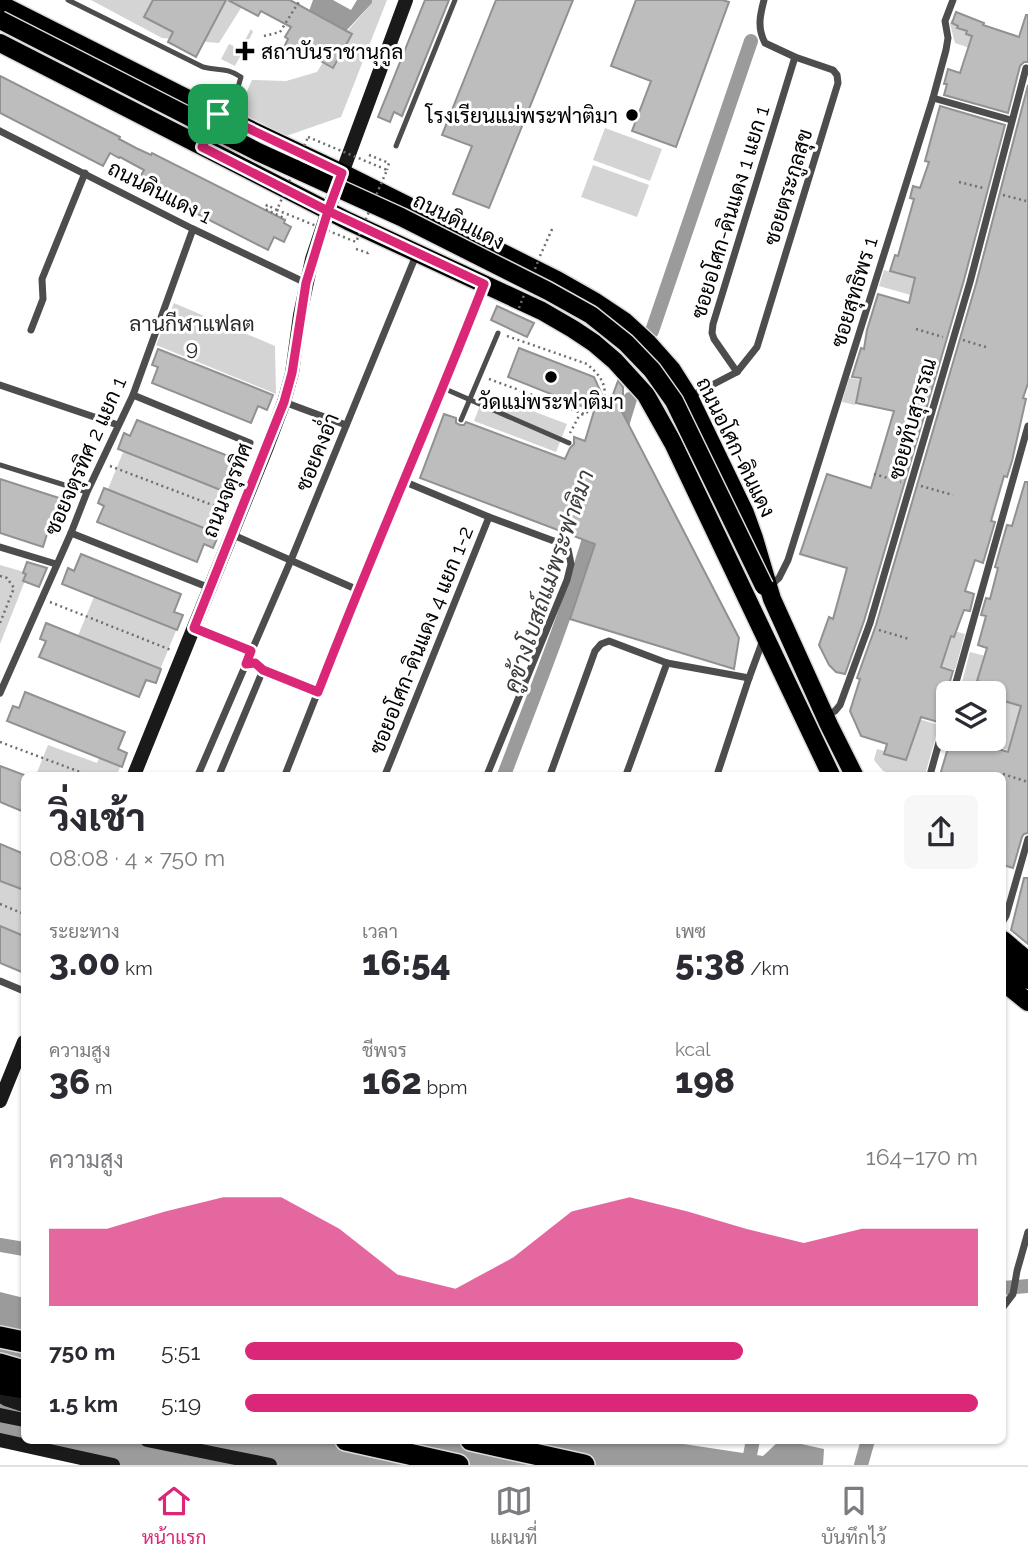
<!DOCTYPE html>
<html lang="th">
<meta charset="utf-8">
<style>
:root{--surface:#fff;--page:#f7f7f7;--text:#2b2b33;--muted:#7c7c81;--line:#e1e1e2;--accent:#db2777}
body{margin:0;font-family:Raleway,Sarabun,sans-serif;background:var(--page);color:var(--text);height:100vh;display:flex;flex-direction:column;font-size:26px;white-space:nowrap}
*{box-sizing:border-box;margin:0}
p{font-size:23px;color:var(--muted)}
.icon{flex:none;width:38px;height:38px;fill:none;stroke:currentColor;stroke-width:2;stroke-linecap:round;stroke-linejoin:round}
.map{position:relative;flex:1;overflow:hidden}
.sheet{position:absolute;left:21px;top:772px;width:985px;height:672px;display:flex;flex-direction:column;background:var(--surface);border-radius:10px;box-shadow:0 2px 5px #0004}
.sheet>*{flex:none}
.tools{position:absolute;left:936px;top:681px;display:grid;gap:14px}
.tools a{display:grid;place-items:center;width:70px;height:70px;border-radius:10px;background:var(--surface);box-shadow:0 2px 5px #0004;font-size:35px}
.pin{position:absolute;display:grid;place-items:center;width:60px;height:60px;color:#fff;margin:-30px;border-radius:14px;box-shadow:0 4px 10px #0006}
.round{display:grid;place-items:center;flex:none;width:74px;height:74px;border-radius:10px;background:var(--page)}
.overview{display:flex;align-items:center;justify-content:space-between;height:119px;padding:0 28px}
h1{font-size:38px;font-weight:800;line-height:52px}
.stats{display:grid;grid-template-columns:repeat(3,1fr);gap:10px;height:119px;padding:7px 28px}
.stats div{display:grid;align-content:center}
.stats b{font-size:35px;font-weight:800}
.stats small{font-size:19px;font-weight:400}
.stats p{font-size:19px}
.chart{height:196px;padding:14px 28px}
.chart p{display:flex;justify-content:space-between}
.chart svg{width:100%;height:126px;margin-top:7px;fill:var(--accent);opacity:.7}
ul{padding:0 28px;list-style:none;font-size:23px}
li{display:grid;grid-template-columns:112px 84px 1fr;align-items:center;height:52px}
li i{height:18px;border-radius:9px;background:var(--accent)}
.menu{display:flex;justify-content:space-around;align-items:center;height:98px;border-top:2px solid var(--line);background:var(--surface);font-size:19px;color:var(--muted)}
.menu a{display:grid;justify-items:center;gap:4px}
.menu .current{color:var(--accent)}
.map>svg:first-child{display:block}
.green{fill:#d4d4d4}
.water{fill:#9b9b9b}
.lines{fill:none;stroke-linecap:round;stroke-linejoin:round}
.canal{stroke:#9b9b9b;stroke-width:14}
.building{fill:#bdbdbd;stroke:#919191;stroke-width:2}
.primary-casing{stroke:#dbdbdb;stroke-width:21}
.highway-casing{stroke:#dbdbdb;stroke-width:24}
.path{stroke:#6f6f6f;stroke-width:2.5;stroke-dasharray:2 3.5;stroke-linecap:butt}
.lane{stroke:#4d4d4d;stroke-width:5}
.street{stroke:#4d4d4d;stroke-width:7}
.secondary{stroke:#1a1a1a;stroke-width:14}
.primary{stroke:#000;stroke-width:18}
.highway{stroke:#000;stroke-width:21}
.primary-bridge-casing{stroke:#dbdbdb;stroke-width:21;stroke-linecap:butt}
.path-bridge{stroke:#6f6f6f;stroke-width:2.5;stroke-dasharray:2 3.5;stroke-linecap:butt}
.primary-bridge{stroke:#000;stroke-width:18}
.route-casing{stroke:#fff;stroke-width:14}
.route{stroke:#db2777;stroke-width:9}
.poi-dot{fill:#000;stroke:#fff;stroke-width:2.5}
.labels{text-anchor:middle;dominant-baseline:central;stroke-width:6;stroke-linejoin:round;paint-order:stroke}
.poi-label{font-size:21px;fill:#000;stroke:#fff;text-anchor:start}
.street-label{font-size:21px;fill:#000;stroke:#fff}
.park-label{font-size:21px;fill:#2b2b2b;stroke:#fff}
.water-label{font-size:23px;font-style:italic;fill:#3c3c3c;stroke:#fff}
</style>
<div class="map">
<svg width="1028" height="1465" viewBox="0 0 1028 1465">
<rect width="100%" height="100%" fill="#fff"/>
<g class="green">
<path d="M91 0H246L219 43 162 38Z"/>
<path d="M372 0H387L341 117 286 136 238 111 252 80 286 81 317 72 330 51 372 3Z"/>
<path d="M951 20 990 40 984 53 955 43 950 24Z"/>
<path d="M251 29 253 32 235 66 221 59 229 44 240 49Z"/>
<path d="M605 128 662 149 650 181 593 160Z"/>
<path d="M593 165 649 185 637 217 581 197Z"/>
<path d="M884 270 918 280 914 296 879 286Z"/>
<path d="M174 303 275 346 276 394 156 345Z"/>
<path d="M849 378 862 380 855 405 842 402Z"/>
<path d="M485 393 567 424 556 452 474 421Z"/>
<path d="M126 445 236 490 217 538 106 494Z"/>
<path d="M0 565 28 573 0 644Z"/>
<path d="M96 592 178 626 159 672 77 638Z"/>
<path d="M950 630 965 634 955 670 939 665Z"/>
<path d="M970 652 997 659 989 693H959Z"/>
<path d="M994 695 1021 703 1008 750 970 739 994 738Z"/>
<path d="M919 719 939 725 925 775H897L883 771 874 760 877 749 905 757 911 745Z"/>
<path d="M48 745 97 763 100 756 121 765 117 775H36Z"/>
<path d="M0 880 24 890V937L0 927Z"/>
</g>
<g class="water">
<path d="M313 0H333L351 10 357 0H372V3L346 31 309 11Z"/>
<path d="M0 1292 24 1298V1440H657L763 1456 780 1440H783L824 1449 823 1465H98L0 1443Z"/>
</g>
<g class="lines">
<g class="canal">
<path d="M652 331 751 41"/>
<path d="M619 435 630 399"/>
<path d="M504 775C535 693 569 610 593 525"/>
<path d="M0 1245 24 1249"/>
<path d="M1003 1288 1028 1286"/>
<path d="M748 1465 753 1440"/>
<path d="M861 1465 868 1440"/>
</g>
</g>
<g class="building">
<path d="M153 0H226L196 57 168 42 173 32 144 17Z"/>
<path d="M228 0H290L352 34 333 68 301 50 297 57 283 49 288 39 285 37 291 27 261 11 258 16Z"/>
<path d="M425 0H449L402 116 394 112 390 122 378 117Z"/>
<path d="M496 0H573L489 208 453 194 472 146 442 135Z"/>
<path d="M636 0H722L729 2 676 147 632 131 651 81 611 66Z"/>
<path d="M956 12 984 23 983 25 1019 37 1026 15H1028V62H1024L1020 66 1008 113 944 95 947 84H944L948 69 960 73 972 36 966 34 967 31 957 28 958 26 952 23Z"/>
<path d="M0 76 120 137 119 139 136 148 151 155 152 153 285 220 284 223 291 227 284 242 274 237 268 250 137 183 144 170 120 157 119 158 110 153 103 166 0 113Z"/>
<path d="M1028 85V383L1023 398 1026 399 1012 461 1007 477 1004 476 991 521 995 522 983 563 975 560 965 591 974 594 970 611 964 610 954 637 951 636 941 667 953 671 938 722 921 717 906 760 884 754 887 744 861 736 850 711 860 679 857 678 876 625 976 284Z"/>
<path d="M940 106 1005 125 964 280 864 621 845 674 836 672 829 665 819 645 829 617 833 619 847 568 800 554 827 474 871 488 894 411 856 403 861 378 852 377 861 348 864 349 867 330 878 294 909 303 915 278 890 271 895 255 898 256 914 199 910 198 913 186 920 188 929 162 925 161Z"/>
<path d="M497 306 534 323 527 337 491 320Z"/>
<path d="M519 348 594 377 608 408 618 381 623 387V404L621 410 739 638 734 669 570 619 595 544 420 478 444 414 456 418V423L460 425H464L466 422 565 459 570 448 574 444V437L585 441 594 411 508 377Z"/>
<path d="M158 349 273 395 267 410 258 406 251 423 152 383 158 367 152 365Z"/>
<path d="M137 420 236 459 229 477 239 480 233 495 118 449 124 433 130 436Z"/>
<path d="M0 479 62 499 57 516 62 517 56 534 48 531 43 547 0 533Z"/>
<path d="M1025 482H1028V833L1024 834 1022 837 1013 868 1003 865V775H940L951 738H963L1008 752 1021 706 994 698V693H987L989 684 977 681 987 648 978 645 986 616 981 615 986 598 990 599 998 568 995 567 1007 525 1012 526Z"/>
<path d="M104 488 219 534 213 548 204 544 197 562 97 522 104 506 98 503Z"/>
<path d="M81 554 181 594 174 612 183 615 177 630 62 584 68 568 74 571Z"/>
<path d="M27 562 47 568 39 587 23 581 26 574 23 573Z"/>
<path d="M46 623 161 669 156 683 146 680 139 697 39 657 46 641 40 639Z"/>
<path d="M25 692 125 732 118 749 127 753 122 767 7 721 13 706 19 708Z"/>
<path d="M0 766 24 775V812L0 802Z"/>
<path d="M0 844 24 854V890L0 881Z"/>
<path d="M1024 878H1028V944L1011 930Z"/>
<path d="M0 926 24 936V973L0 963Z"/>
</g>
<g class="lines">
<g class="primary-casing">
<g id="primary">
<path d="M0 4 218 114 342 173 557 280 594 301 624 321 648 343 672 370 689 397 745 513 754 538 772 599 829 725 854 775"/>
<path d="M0 43 348 221 542 311 573 329 594 343 615 361 646 395 673 443 831 775"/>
<path d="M1003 940 1028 961"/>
<path d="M1003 960 1028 980"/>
<path d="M1003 982 1028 1002"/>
</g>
</g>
<g class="highway-casing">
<g id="highway">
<path d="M0 1337 24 1342"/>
<path d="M0 1364 24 1371"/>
<path d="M0 1384 24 1388"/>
<path d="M346 1440 458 1465"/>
<path d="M471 1440 584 1465"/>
</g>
</g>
<g class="path">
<path d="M264 36 280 32 300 0"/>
<path d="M369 155 389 163 387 170"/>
<path d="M959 182 983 188"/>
<path d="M1003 195 1026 201"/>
<path d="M277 210 267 205 265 209 286 219"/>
<path d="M356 249 368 253 370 250"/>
<path d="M540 256 553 227"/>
<path d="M916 329 943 337"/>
<path d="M507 336 587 364C602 377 608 386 603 405L579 416 570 433"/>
<path d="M963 340 989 348"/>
<path d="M489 379 584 414"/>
<path d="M110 466 228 511"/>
<path d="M874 474 901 482"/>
<path d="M921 486 953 495"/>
<path d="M0 576 7 578 14 588 0 623"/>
<path d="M50 602 171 650"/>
<path d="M879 630 909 639"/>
<path d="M0 742 88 775"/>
<path d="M1003 774 1028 782"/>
<path d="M0 904 24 914"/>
</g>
<g class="lane">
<path d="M68 0 203 67C218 71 226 67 241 77L236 94 225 114"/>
<path d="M396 146 455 0"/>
<path d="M443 388 569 443"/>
<path d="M461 420 498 333"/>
<path d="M0 465 87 492"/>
</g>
<g class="street">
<path d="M933 98 1011 120"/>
<path d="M0 131 193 229 306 283"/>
<path d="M31 330 43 299 42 279 85 173"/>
<path d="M737 372 714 339 712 333 713 324 795 57"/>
<path d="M0 385 118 425"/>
<path d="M133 395 250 443"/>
<path d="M689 397 737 372 757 347 838 83 837 75 833 70 795 57 765 43C757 28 760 15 764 0"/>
<path d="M284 402 346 425"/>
<path d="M403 481 489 517 562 544 568 549 571 564 567 580 487 775"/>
<path d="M71 533 210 588"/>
<path d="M231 534 358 590"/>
<path d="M0 547 56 564"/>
<path d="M769 587 779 578 788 560 933 98 946 50 948 38 945 21 953 0"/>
<path d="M194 628 251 651"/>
<path d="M263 670 318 692"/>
<path d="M0 693 71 533 87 492 133 395 193 229"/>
<path d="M953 693 1028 426"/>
<path d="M826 716 835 711 840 705 870 623 911 483 970 282 1026 68"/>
<path d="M198 775 291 560 417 253"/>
<path d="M219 775 263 670 255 663 246 664"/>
<path d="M285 775 358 590 443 388 483 286"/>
<path d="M385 775 489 517"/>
<path d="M550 775 595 651 601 644 609 641 667 663 749 678"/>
<path d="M626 775 667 663"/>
<path d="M717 775 749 678 763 640"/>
<path d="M930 775 948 710"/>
<path d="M1003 921 1006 916 1028 839"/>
<path d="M0 981 24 991"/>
<path d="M1003 1307 1013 1294 1017 1271 1028 1232"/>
</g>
<g class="secondary">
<path d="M134 775 267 447 284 402 292 373 300 315 312 259 328 211 406 0"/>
<path d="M0 1101 24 1042"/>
<path d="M0 1395 6 1399 24 1405"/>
<path d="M0 1415 24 1420"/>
<path d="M0 1440 113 1465"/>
<path d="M147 1440 270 1465"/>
</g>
<use href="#primary" class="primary"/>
<use href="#highway" class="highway"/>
<g class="primary-bridge-casing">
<path id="primary-bridge" d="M0 20 258 152 401 217 548 291 591 315 626 343 652 370 674 401 764 586"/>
</g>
<g class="path-bridge">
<path d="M308 137 387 170 356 242 277 210Z"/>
<path d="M535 269 539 259"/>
<path d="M519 308 524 295"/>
</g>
<use href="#primary-bridge" class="primary-bridge"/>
</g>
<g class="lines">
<g class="route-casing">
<path id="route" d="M218 114 202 147 328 211 306 283 292 373 284 402 194 628 251 651 246 664 255 663 263 670 318 692C371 555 431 420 484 284L328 211 342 173 218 114"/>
</g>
<use href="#route" class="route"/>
</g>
<g class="poi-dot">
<path d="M241.5 40.5h7v7h7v7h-7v7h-7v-7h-7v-7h7z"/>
<circle cx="632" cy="115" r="7"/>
<circle cx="551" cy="377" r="7"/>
</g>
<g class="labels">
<g class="poi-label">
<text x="261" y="51">สถาบันราชานุกูล</text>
<text x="618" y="115" text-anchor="end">โรงเรียนแม่พระฟาติมา</text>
<text x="551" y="401" text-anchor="middle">วัดแม่พระฟาติมา</text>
</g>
<g class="street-label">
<text transform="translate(788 187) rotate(-73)">ซอยตระกูลสุข</text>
<text transform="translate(160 192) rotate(27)">ถนนดินแดง 1</text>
<text transform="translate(730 212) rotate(-73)">ซอยอโศก-ดินแดง 1 แยก 1</text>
<text transform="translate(459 221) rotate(27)">ถนนดินแดง</text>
<text transform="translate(854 292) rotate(-73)">ซอยสุทธิพร 1</text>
<text transform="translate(912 419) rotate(-74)">ซอยทับสุวรรณ</text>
<text transform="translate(736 447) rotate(64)">ถนนอโศก-ดินแดง</text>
<text transform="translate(317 452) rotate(-68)">ซอยคงอ่ำ</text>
<text transform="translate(85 456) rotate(-66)">ซอยจตุรทิศ 2 แยก 1</text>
<text transform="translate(227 490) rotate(-68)">ถนนจตุรทิศ</text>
<text transform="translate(421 640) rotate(-68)">ซอยอโศก-ดินแดง 4 แยก 1-2</text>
</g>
<g class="park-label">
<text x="192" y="323">ลานกีฬาแฟลต<tspan x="192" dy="24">9</tspan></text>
</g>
<g class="water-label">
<text transform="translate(548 581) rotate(-71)">คูข้างโบสถ์แม่พระฟาติมา</text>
</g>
</g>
</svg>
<div class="tools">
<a><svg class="icon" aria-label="layers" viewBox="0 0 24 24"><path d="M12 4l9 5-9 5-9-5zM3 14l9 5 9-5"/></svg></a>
</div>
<div class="pin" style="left:218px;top:114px;background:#1e9e55"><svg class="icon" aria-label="arrive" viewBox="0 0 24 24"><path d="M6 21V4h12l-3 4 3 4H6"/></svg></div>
<section class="sheet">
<div class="overview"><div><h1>วิ่งเช้า</h1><p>08:08 · 4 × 750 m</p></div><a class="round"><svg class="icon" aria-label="share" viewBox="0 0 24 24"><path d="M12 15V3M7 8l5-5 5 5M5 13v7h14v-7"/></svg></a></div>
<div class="stats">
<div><p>ระยะทาง</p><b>3.00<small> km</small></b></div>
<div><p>เวลา</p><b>16:54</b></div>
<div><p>เพซ</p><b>5:38<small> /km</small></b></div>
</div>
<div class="stats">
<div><p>ความสูง</p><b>36<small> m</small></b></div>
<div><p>ชีพจร</p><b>162<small> bpm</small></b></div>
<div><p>kcal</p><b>198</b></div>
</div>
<div class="chart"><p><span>ความสูง</span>164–170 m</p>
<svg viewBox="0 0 160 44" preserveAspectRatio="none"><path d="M0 44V17L10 17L20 11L30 6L40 6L50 17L60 33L70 38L80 27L90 11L100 6L110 11L120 17L130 22L140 17L150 17L160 17V44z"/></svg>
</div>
<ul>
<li><b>750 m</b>5:51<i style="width:68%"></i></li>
<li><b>1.5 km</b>5:19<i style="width:100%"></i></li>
</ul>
</section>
</div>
<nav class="menu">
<a class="current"><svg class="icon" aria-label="home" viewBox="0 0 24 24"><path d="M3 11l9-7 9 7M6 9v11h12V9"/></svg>หน้าแรก</a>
<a><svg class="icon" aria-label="map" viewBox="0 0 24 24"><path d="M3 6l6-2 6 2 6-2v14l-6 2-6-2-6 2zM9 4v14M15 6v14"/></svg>แผนที่</a>
<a><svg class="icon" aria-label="saved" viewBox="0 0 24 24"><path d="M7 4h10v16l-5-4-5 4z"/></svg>บันทึกไว้</a>
</nav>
